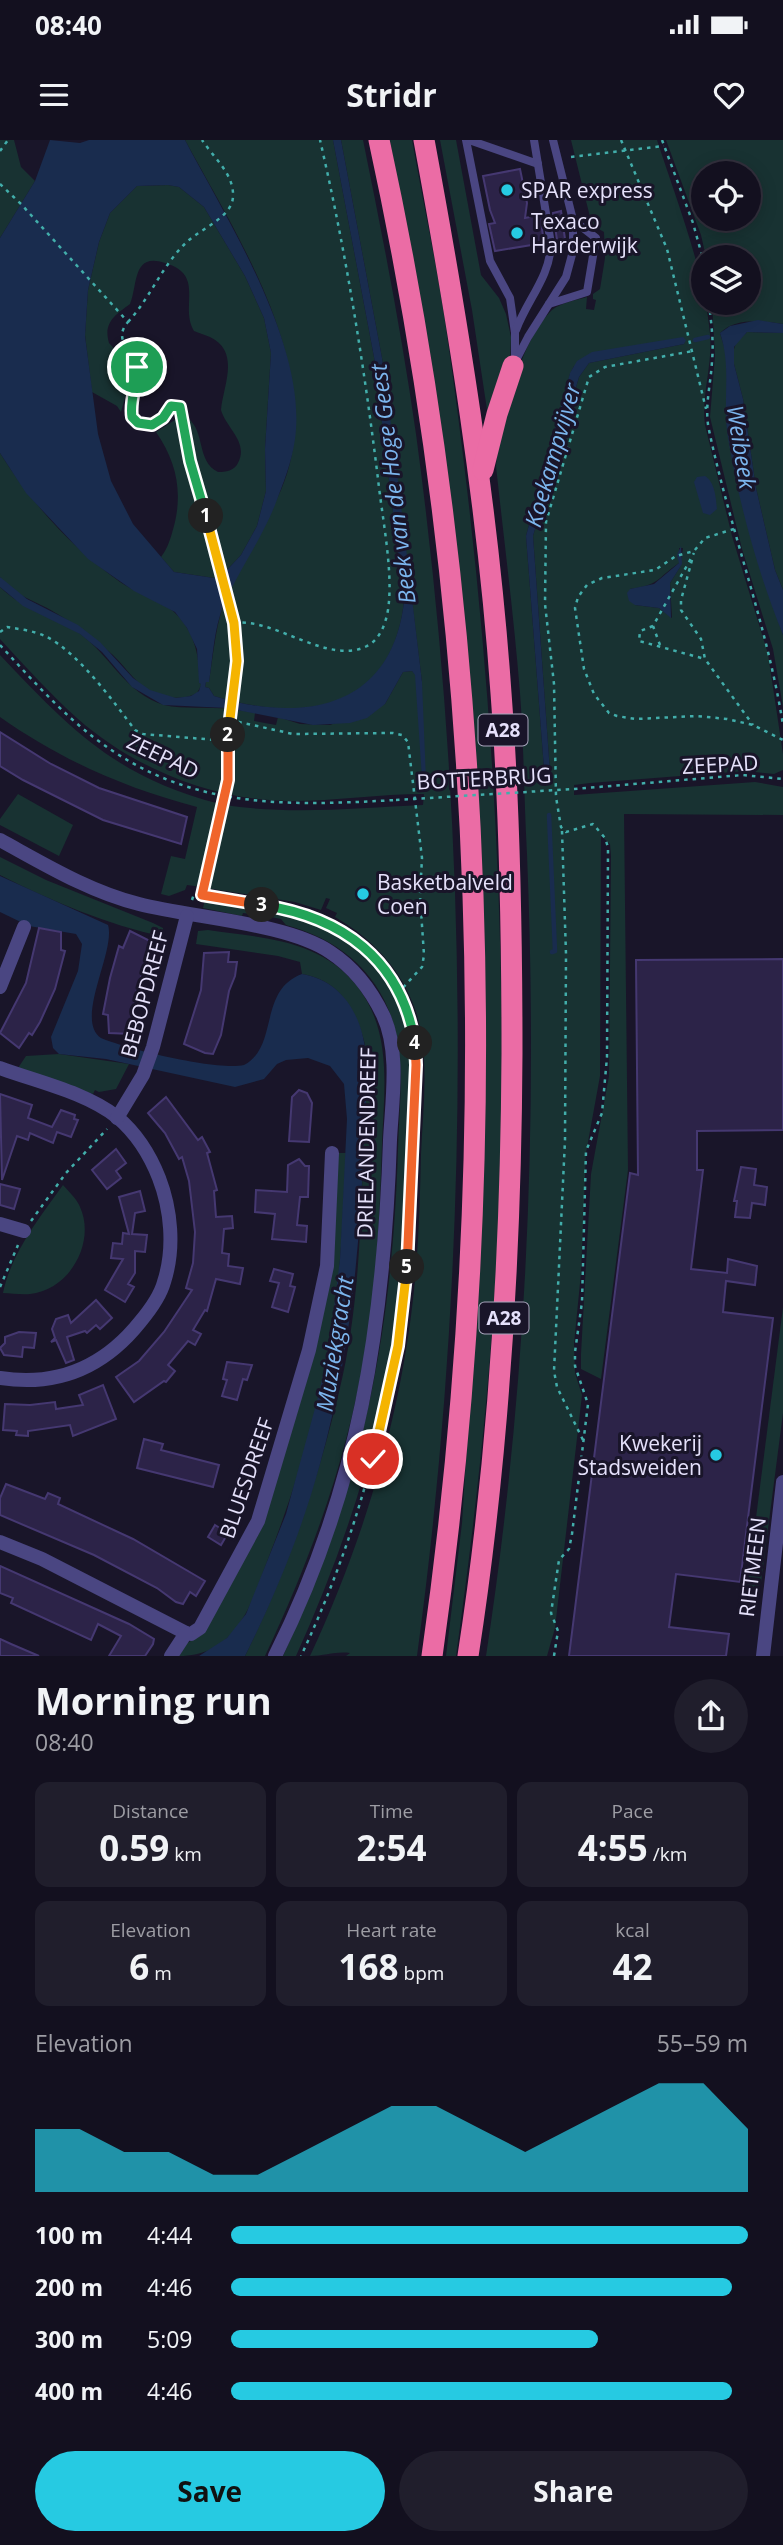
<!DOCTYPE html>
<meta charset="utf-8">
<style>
:root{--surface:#13101f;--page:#201e2c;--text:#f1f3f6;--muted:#9d9da4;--line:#32303d;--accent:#26cae2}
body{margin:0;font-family:"Open Sans",sans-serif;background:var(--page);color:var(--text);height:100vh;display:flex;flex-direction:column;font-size:26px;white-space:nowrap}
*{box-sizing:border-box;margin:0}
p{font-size:23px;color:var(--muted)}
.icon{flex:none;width:38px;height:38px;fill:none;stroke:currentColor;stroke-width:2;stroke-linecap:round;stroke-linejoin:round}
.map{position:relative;height:1516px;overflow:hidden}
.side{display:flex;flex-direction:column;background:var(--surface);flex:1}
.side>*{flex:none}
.fabs{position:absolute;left:691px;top:21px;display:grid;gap:14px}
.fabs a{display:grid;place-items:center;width:70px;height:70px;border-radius:50%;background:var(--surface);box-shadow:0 4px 18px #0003,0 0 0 2px var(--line);font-size:35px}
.pin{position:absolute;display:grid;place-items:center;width:60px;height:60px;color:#fff;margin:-30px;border:4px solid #fff;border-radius:50%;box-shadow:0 2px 7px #0007}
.km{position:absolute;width:35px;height:35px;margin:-18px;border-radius:50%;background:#222;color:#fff;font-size:19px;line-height:35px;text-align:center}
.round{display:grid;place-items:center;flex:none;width:74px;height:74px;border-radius:37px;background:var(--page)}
.overview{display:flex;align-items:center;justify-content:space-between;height:119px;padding:0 35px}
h1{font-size:38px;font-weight:700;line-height:52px}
.metrics{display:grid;grid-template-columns:repeat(3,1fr);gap:10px;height:119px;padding:7px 35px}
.metrics div{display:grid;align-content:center;border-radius:14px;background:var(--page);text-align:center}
.metrics b{font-size:35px;font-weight:700}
.metrics small{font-size:19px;font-weight:400}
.metrics p{font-size:19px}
.chart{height:196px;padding:14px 35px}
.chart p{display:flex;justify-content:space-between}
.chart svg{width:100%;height:126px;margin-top:7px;fill:var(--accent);opacity:.7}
.primary-button{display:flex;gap:14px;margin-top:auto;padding:14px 35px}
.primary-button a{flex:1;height:80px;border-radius:42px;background:var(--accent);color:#111;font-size:28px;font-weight:700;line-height:80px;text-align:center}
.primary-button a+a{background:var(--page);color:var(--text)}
ul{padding:0 35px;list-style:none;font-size:23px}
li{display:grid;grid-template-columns:112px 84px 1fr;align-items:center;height:52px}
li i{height:18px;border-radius:9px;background:var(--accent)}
.status{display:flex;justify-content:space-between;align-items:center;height:49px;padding:0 35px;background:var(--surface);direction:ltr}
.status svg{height:19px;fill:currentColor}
header{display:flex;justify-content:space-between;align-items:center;height:91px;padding:0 35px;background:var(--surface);font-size:32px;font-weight:700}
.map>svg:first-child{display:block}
.green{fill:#183232;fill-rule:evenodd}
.water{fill:#192c4e;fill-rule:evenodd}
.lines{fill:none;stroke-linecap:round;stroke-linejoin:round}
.stream{stroke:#192c4e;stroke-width:4.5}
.building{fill:#2c2348;stroke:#453871;stroke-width:2}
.path{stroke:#42aeab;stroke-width:2.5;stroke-dasharray:3.5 5;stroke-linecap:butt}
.service{stroke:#4a4682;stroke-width:8}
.minor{stroke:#4a4682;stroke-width:14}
.motorway{stroke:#eb6ca5;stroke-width:21}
.path-bridge{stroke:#42aeab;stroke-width:2.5;stroke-dasharray:3.5 5;stroke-linecap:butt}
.split-1-casing{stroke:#fff;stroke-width:14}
.split-2-casing{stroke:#fff;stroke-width:14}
.split-3-casing{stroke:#fff;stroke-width:14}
.split-4-casing{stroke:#fff;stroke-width:14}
.split-5-casing{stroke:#fff;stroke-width:14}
.split-6-casing{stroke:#fff;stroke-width:14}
.split-1{stroke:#22a559;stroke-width:9}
.split-2{stroke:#f5b400;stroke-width:9}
.split-3{stroke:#f0652b;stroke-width:9}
.split-4{stroke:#22a559;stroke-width:9}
.split-5{stroke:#f0652b;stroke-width:9}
.split-6{stroke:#f5b400;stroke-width:9}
.poi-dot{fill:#26cae2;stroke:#191529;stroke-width:2.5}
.labels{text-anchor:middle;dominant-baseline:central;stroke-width:6;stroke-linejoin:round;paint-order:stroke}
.shield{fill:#191529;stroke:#a8a4bc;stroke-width:2}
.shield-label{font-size:19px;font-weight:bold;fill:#e5e1fb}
.poi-label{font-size:21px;fill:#e5e1fb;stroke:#191529;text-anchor:start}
.street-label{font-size:21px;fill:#e5e1fb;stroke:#191529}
.water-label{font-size:23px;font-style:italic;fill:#7cb6ee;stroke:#191529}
</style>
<div class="status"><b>08:40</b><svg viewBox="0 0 49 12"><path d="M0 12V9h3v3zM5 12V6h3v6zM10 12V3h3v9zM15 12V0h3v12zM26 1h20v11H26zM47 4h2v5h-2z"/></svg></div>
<header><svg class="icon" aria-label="menu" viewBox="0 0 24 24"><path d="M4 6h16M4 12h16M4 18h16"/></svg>Stridr<svg class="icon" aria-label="heart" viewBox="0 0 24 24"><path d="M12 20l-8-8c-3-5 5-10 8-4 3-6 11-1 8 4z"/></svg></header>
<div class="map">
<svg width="783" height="1516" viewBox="0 0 783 1516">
<rect width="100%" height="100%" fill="#191529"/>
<g class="green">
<path d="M0 0H14L21 27 35 41 0 98Z"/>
<path d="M185 0H333L374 217 404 462C391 572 303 583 214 556L209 548 205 547 206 542 209 541C213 517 215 492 222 469 236 427 263 390 281 350 330 236 238 98 185 0Z"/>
<path d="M341 0H363C383 98 402 195 416 294 471 699 472 1111 417 1516H346L350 1513C336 1511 325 1516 310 1516 365 1398 403 1270 415 1140 419 1098 420 1056 421 1014 423 967 430 917 416 872 402 830 373 799 335 777L337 773 326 768 330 759 326 758 321 770 295 762 206 748 224 665C291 675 356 668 423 665L424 654C380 654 335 661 291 661 214 661 135 629 78 579 50 554 25 526 0 499V447C23 470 53 475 79 493 109 514 126 554 164 565 179 569 196 567 212 568 227 568 241 570 255 573L254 581 276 585 278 577 300 584 330 585 385 564 403 532 412 531 422 542 382 218Z"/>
<path d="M390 0H412C423 63 437 125 446 188 487 471 508 758 500 1043 495 1202 478 1359 456 1516H446L462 1383 483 1046 485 865 482 722 471 567 422 182Z"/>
<path d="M440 0H456L481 135 499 158 506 174 511 197 510 221 489 283 472 170Z"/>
<path d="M571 0H657C678 65 704 129 710 194 713 225 701 255 705 285L732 396 768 514 783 614V630L774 634 745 631 590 643 574 645V655L755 642 783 647V675L624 674 628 1030 601 1239 581 1229V1214L591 1034 609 936 611 716 610 704 601 696 600 936 586 1013 581 1133 574 1204 575 1233 582 1255 555 1488 547 1516H486C527 1248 538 985 527 714 524 661 524 606 520 553 514 477 504 401 496 326 500 284 520 200 552 170 560 163 577 160 587 157L586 169 594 170 596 160 593 159V154L600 149 605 118 604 92 592 85ZM685 199 684 204 589 223 579 237 533 396 550 632 545 641 526 396 570 234 574 226ZM679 408H683L680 427 670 443 672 478 659 468 635 465 630 449C660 445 657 438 679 423Z"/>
<path d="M666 0H783V184C763 181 736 177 720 193L726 213 728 252 726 280 731 312 759 425 783 495V567L773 509 742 409 710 277 715 216 712 163H749V117H706L701 95ZM704 33H749V79H704Z"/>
<path d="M168 45 179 47 204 67 245 136 264 178 271 213 265 309 266 351 257 386 241 415 226 431 214 438 174 432 161 417C168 408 171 397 174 386 183 351 176 321 156 292L178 278H188C206 293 196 321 218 332 226 332 234 331 238 323 249 302 226 288 221 270 223 246 241 212 210 197 205 195 199 193 194 191 179 166 206 135 165 123 132 112 138 145 130 164 115 175 103 183 109 203L128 223 132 232 121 272 117 266 92 252 85 195 88 150 99 102 110 73 137 46Z"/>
<path d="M747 192 783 193V450L775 430 756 348 743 259 734 224 733 212 736 203Z"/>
<path d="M0 313C32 364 71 407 120 442 136 453 164 461 176 474 195 493 200 517 199 543L202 544 197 553C182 561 165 558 150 551 132 541 123 522 107 510 91 496 72 482 54 472 35 460 14 456 0 437Z"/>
<path d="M0 515C70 589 117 638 220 664L202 747 187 745 185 750 169 756 161 754 171 716 185 719 197 667C125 648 61 620 0 577Z"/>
<path d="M18 654 73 685 59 716 0 685V679Z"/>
<path d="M0 717 46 740 153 783 163 788 164 797C106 784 53 762 0 735Z"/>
<path d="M205 760 253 768 252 774 243 773 242 776 203 768Z"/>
<path d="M262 769C320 779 370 802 397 857 419 903 411 955 410 1003 408 1056 406 1109 400 1162 385 1285 347 1403 296 1516H283C362 1344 392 1198 398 1010 399 967 406 920 392 879 376 829 335 798 286 785L281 779 261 775Z"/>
<path d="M208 790C262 798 320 799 357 846 393 892 384 950 382 1004 380 1071 377 1138 366 1205 349 1314 312 1416 265 1516H245C287 1431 317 1344 339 1252 360 1167 361 1076 364 989 365 959 372 923 362 894 353 864 335 839 302 834L300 822 278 816 196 804 198 791Z"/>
<path d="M59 914 129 924 116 949 99 952 95 950 93 954 18 928 26 916Z"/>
<path d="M338 1013H346C343 1062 342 1113 336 1162 325 1250 300 1337 268 1419 259 1442 252 1467 237 1487 222 1507 203 1516 179 1516L187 1503 200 1496 251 1406 313 1209Z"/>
<path d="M63 1045C68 1051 77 1059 80 1067 96 1102 70 1150 30 1154 21 1155 11 1153 3 1153 11 1113 40 1077 63 1045Z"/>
<path d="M783 1167V1273L761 1443 756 1449 747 1448Z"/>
</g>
<g class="water">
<path d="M50 0 80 3 89 0H185C227 80 308 206 295 299 292 322 283 344 275 365 261 400 239 430 224 464 214 488 213 516 209 542H206L205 547 209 548 214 556C302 583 391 570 404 462L374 217 333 0H341L382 218 394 307 422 542 426 640 422 638 415 535 412 531 403 532 385 564 367 578 350 583 313 585 227 568 163 565 132 547 102 512 80 494 23 466 0 447V437L27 459 78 485 100 502 133 538 150 550 176 558 191 556 199 551 201 544 199 543 197 509 187 488 175 472 134 451 88 419 26 353 0 313V98L35 41ZM168 45 179 47 204 67 245 136 264 178 271 213 265 309 266 351 257 386 241 415 226 431 214 438 174 432 133 384 111 341 98 294 85 196 88 150 99 102 110 73 137 46Z"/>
<path d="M758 180 783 184V193L747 192 734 207V224L743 259 756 348 775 430 783 450V495C758 433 739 364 728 298 722 262 732 228 720 193L730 186Z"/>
<path d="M683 197 686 200 684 204 589 223 579 237 533 396 550 632V640L545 641 526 396 570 233 577 221 592 212Z"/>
<path d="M705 336C715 342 716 358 717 369L710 375 703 373 694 342 697 337Z"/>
<path d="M681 406 682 424 670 443 671 478 659 468 635 465 629 461 627 453 630 449 654 444 679 423 677 415Z"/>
<path d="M0 736 108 785C116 811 74 880 101 898 127 909 217 931 244 925 279 907 258 850 302 834 334 839 354 863 362 893 371 926 365 965 364 999 360 1109 350 1217 320 1324 302 1390 276 1454 245 1516H199L227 1498 246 1474 286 1374 317 1261 329 1209 340 1119 347 979 344 944 330 926 308 918 286 920 277 924 264 939 235 947 106 919 59 914 53 908 51 897 78 831 82 804 76 794 29 786 0 772Z"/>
</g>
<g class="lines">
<g class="stream">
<path d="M695 200 708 197"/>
<path d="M549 675 555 811 552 812"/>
</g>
</g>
<g class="building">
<path d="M520 29 527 63 525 78 540 75 544 103 495 111 489 84 495 83 490 70 483 36Z"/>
<path d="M561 71 565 99 557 100 553 73Z"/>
<path d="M0 592 51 624 99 648 187 677 181 704 103 680 23 640 0 626Z"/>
<path d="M39 788 61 792V810L65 811 55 849 40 882 32 895 29 893 19 908 0 893 26 843Z"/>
<path d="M130 791 152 802 135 856 132 894 109 893 108 875 103 874 110 838 119 806 123 808Z"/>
<path d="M229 812 228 822H237L235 836 229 851 221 895 213 914 205 913 184 904 201 850 204 813Z"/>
<path d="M783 819V990L697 991V1030H703L691 1129 727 1133 728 1119 757 1126 755 1145 726 1141 723 1172 773 1178 740 1442 676 1434 669 1487 729 1494 726 1516H569L630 1033 638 1035 636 820Z"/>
<path d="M299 950 307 953 312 963 309 1002 289 1001 292 957Z"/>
<path d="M0 954 32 965 28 978 52 987 61 970 75 975 74 979 78 980 71 997 57 992 53 1003 30 993 28 1000 17 996 2 1040Z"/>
<path d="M166 957 198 1000 202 997 210 1012 207 1013 217 1050 214 1051 216 1077 232 1076 233 1088 224 1089 222 1113 229 1114 228 1126 243 1128 240 1144 216 1139 207 1171 205 1170 193 1190 201 1194 195 1205 188 1201 168 1225 175 1231 166 1242 164 1241 134 1262 116 1237 139 1221 164 1192 192 1150 186 1148 193 1123 195 1092 189 1041 182 1017 179 1019 165 993 148 973Z"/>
<path d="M116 1009 126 1023 116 1031 121 1038 107 1049 92 1030Z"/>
<path d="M299 1019 305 1026H309L308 1057H300L297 1085 307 1086 306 1102 272 1099 275 1074 255 1072 256 1050 287 1052 288 1025Z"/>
<path d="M741 1027 756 1029 754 1045 767 1047 765 1065 752 1063 750 1078 735 1077 737 1061H734Z"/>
<path d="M0 1044 20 1049 14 1069 0 1065Z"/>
<path d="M140 1051 145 1071 135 1073 132 1094 147 1095 145 1112 135 1111V1133L128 1144 134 1147 125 1162 105 1150 123 1119 111 1118 113 1103 122 1104 123 1093 129 1094 119 1057Z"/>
<path d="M274 1129 293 1134 290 1146 295 1147 288 1172 272 1167 279 1143 270 1141Z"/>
<path d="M96 1160 112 1178 100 1189 96 1185 87 1193 85 1191 67 1197 74 1220 66 1223 56 1200 51 1202 55 1198 52 1189 56 1179 68 1175 71 1183Z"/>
<path d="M19 1192 36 1193 34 1208 23 1207 22 1217 4 1215 0 1208 5 1203V1197Z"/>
<path d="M227 1222 252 1225 247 1240 243 1239 237 1260 222 1256 227 1240 223 1239Z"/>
<path d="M103 1245 116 1279 73 1296 70 1285 28 1291V1296L16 1295 17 1291 3 1290 5 1264 30 1265 55 1262 56 1269 83 1265 79 1255Z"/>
<path d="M144 1299 163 1304 161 1310 219 1325 213 1347 137 1328Z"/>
<path d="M6 1344 45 1359 48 1353 60 1358 58 1364 133 1399 205 1441 196 1456 190 1452 183 1464 176 1462 157 1448 94 1415 0 1375V1358Z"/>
<path d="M215 1385 228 1393 221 1405 208 1397Z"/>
<path d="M0 1426 129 1484 154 1499 153 1504 145 1516H109L121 1496 98 1484 91 1500 11 1463 13 1458 0 1453Z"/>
<path d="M0 1499 11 1504 39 1516H0Z"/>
</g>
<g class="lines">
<g class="path">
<path d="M621 0 667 109 706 269"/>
<path d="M662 0 693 83 704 123"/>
<path d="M0 11 8 0"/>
<path d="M571 17 664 6"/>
<path d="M0 44 21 64 128 182C112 200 133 211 137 227 142 243 129 260 132 277L138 283 152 285 163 278 171 266 180 267 190 321 228 456 234 483 237 521 228 601V640L202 755"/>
<path d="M709 163C711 182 714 201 712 221 711 244 704 267 709 290 730 390 767 484 783 585"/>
<path d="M128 182C151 157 163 123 189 100 203 88 233 76 233 56 234 34 213 17 202 0"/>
<path d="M734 389 705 398 694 411 676 416 655 430 602 438 587 445 578 457 575 468 584 529 594 554 609 573 617 576 635 579 697 576 727 579 753 585 783 600"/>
<path d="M692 420 681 460V470L701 499 705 519 753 585"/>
<path d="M234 483C274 477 328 526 367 506 382 499 388 477 389 461 392 425 382 376 378 339 364 225 346 112 320 0"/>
<path d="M653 486 640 491 639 501 705 519"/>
<path d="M0 492 7 487C19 489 34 491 45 496 78 512 113 561 135 590L143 594 228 601"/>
<path d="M0 505C24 531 48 558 74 581 173 669 272 667 396 660"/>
<path d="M660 505 653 486 694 413"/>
<path d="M230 580 293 594 393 593 402 595 408 602 422 718 420 756 424 815 422 827 399 852"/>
<path d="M574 649 743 635 783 639"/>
<path d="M562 691 566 814 565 1000 554 1231 557 1247 583 1300"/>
<path d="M192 760 194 754C262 766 334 767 382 825 426 880 416 948 413 1013 406 1196 379 1350 301 1516"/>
<path d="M31 1081 66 1033 107 989"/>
<path d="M0 1147 18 1105"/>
<path d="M554 1516 558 1491 551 1473 559 1420 569 1409 572 1394 588 1264 575 1226V1212L582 1162 586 1011 602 973 607 917 608 707 605 698 593 684 566 692 561 687 556 657 554 544 545 464 546 382 589 237 605 227 693 211"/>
</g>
<g class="service">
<path d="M466 0 490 121 510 158 515 193V220"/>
<path d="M469 0 538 24"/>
<path d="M549 164 587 152 596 98 573 80"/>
<path d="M516 190C527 160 550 137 551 104L534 0"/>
<path d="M513 226 528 197 566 137 573 111V80L553 0"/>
</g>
<g class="minor">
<path d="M0 700C44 724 90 752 139 764 193 778 287 783 330 812 353 827 371 850 383 875 400 911 392 961 390 1000 384 1186 359 1348 275 1516"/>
<path d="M0 847 24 787"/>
<path d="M0 928C38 942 85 952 117 977 136 993 150 1015 159 1038 171 1069 175 1108 164 1142 160 1157 150 1170 140 1182 104 1227 58 1247 0 1238"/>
<path d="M117 978 143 935 153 907 187 776"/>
<path d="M0 1084 24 1091"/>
<path d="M0 1402 42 1419 186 1493 191 1494 200 1488 258 1381 309 1210 327 1126 332 1013"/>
<path d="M171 1516 186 1493"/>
<path d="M763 1516 783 1342"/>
</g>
<g class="motorway">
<path d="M379 0C487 495 504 1014 432 1516"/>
<path d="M424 0C458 183 488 367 501 553 510 673 512 793 512 913 511 1115 499 1316 468 1516"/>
<path d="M483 330 497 274 513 226"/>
</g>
<path class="path-bridge" d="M396 660 574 649"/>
</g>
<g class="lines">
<g class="split-1-casing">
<path id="split-1" d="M137 227C138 244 129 259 132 277L138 283 152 285 163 278 171 266 180 267 190 321 206 376"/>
</g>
<g class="split-2-casing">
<path id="split-2" d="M206 376 234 483 237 521 228 595"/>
</g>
<g class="split-3-casing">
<path id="split-3" d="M228 595V640L202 755 262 765"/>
</g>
<g class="split-4-casing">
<path id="split-4" d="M262 765C342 777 401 819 415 903"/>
</g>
<g class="split-5-casing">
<path id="split-5" d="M407 1127 416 925 415 903"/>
</g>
<g class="split-6-casing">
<path id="split-6" d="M373 1319 398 1206 407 1127"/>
</g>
<use href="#split-1" class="split-1"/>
<use href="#split-2" class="split-2"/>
<use href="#split-3" class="split-3"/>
<use href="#split-4" class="split-4"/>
<use href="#split-5" class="split-5"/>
<use href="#split-6" class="split-6"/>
</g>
<g class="poi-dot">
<circle cx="507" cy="50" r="7"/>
<circle cx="517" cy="93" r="7"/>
<circle cx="363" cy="754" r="7"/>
<circle cx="716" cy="1315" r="7"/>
</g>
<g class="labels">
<g class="shield">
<rect x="478.5" y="574.5" width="49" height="31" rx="5"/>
<rect x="479.5" y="1162.5" width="49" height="31" rx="5"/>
</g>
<g class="shield-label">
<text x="503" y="590">A28</text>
<text x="504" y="1178">A28</text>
</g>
<g class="poi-label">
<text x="521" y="50">SPAR express</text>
<text x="531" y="81">Texaco<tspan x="531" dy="24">Harderwijk</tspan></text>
<text x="377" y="742">Basketbalveld<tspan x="377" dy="24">Coen</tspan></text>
<text x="702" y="1303" text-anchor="end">Kwekerij<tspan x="702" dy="24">Stadsweiden</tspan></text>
</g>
<g class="street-label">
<text transform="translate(163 616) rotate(25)">ZEEPAD</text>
<text transform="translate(720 624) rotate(-3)">ZEEPAD</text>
<text transform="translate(484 638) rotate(-3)">BOTTERBRUG</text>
<text transform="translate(144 854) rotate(-75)">BEBOPDREEF</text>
<text transform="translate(366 1003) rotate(-89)">DRIELANDENDREEF</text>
<text transform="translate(246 1338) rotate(-71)">BLUESDREEF</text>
<text transform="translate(752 1427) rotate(-83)">RIETMEEN</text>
</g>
<g class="water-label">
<text transform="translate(742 307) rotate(81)">Weibeek</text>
<text transform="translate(552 315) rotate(-74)">Koekampvijver</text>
<text transform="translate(392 344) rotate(-97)">Beek van de Hoge Geest</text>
<text transform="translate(334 1204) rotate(-81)">Muziekgracht</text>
</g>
</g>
</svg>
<div class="fabs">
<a><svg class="icon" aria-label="locate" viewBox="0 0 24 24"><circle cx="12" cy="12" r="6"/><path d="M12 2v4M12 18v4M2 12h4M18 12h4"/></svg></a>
<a><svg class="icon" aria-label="layers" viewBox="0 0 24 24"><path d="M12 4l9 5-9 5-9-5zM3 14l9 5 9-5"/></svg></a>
</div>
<div class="pin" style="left:137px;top:227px;background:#1e9e55"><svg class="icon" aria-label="arrive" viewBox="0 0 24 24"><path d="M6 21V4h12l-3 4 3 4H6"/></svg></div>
<div class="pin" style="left:373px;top:1319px;background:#d93025"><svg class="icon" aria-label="check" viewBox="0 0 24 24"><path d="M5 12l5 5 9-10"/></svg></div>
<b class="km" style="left:206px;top:376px">1</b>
<b class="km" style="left:228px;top:595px">2</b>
<b class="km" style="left:262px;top:765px">3</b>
<b class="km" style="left:415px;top:903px">4</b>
<b class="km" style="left:407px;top:1127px">5</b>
</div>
<section class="side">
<div class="overview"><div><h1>Morning run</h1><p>08:40</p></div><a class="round"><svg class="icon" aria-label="share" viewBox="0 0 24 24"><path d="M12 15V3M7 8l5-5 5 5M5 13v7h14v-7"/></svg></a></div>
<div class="metrics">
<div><p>Distance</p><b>0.59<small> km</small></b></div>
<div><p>Time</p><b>2:54</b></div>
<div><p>Pace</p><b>4:55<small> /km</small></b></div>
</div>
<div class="metrics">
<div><p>Elevation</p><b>6<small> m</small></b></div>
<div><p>Heart rate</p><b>168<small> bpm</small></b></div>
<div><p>kcal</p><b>42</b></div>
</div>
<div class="chart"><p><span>Elevation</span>55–59 m</p>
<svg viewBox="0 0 160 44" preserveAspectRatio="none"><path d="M0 44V22L10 22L20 30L30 30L40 38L50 38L60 30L70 22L80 14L90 14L100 22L110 30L120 22L130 14L140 6L150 6L160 22V44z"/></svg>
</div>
<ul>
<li><b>100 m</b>4:44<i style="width:100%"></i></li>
<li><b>200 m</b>4:46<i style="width:97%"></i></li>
<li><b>300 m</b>5:09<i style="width:71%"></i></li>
<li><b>400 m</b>4:46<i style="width:97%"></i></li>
</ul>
<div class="primary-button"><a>Save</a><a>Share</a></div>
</section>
